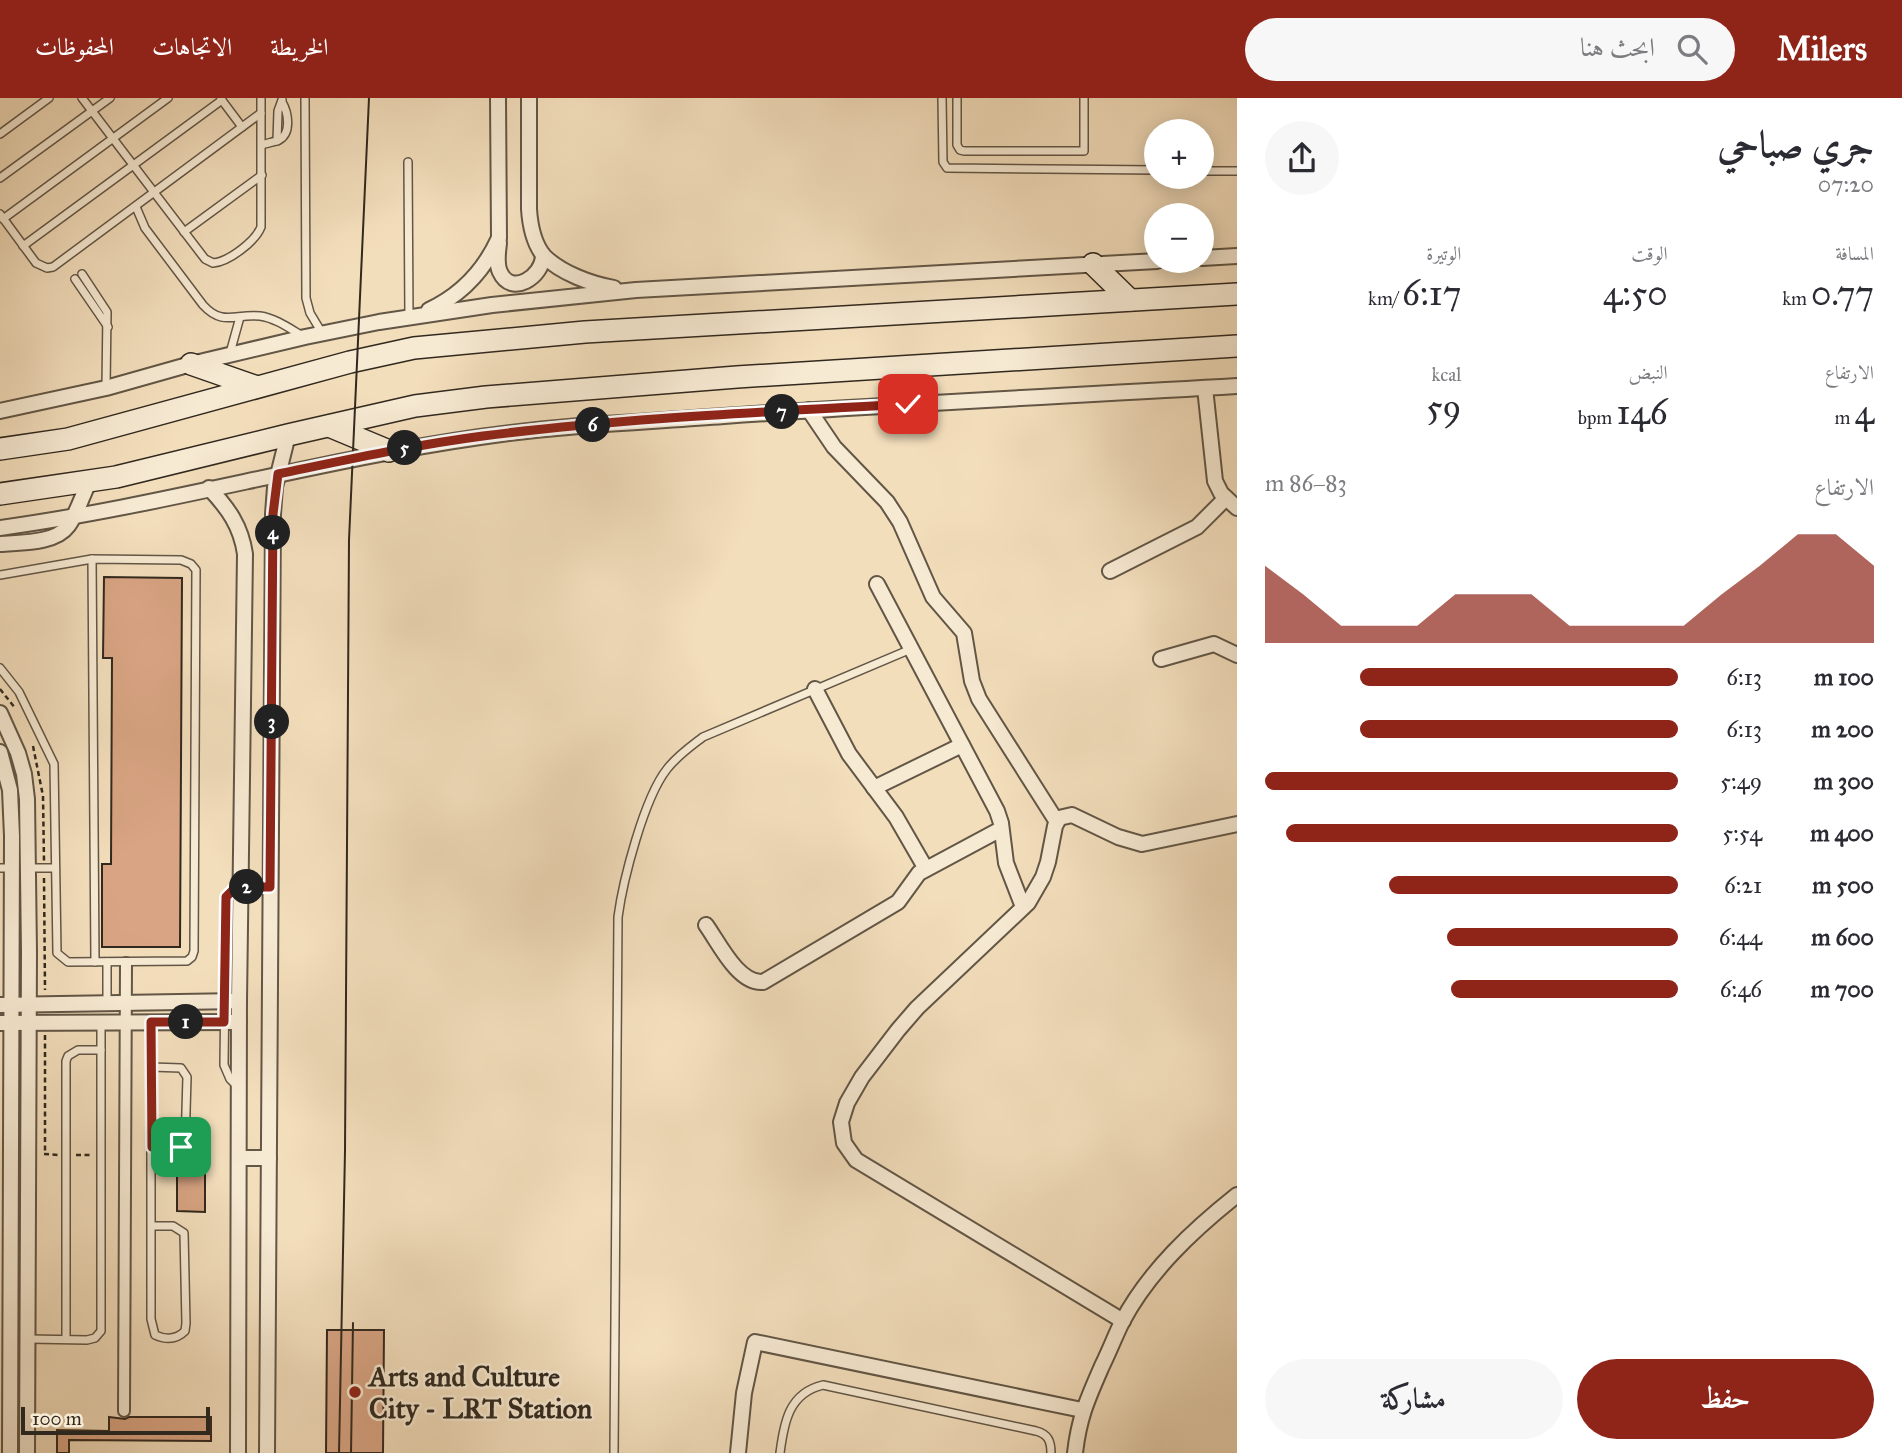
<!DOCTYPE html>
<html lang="ar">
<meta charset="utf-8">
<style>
:root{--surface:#fff;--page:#f7f7f7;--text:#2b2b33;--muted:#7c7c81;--accent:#8f2418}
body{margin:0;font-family:"IM FELL Great Primer",Amiri,serif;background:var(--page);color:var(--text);direction:rtl;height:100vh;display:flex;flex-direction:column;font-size:26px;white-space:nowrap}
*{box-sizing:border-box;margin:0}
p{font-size:23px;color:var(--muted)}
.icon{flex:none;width:38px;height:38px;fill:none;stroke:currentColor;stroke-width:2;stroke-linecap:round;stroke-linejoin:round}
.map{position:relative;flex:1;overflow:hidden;direction:ltr}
.drawer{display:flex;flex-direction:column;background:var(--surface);width:665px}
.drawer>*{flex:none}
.buttons{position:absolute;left:1144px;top:21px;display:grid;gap:14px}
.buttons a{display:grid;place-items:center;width:70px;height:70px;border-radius:50%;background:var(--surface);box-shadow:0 4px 18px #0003;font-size:35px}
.scale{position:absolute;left:21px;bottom:18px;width:189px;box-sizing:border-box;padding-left:7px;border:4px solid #31281e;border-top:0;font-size:19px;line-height:24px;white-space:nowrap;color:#31281e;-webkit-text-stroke:5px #f7ead3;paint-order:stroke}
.pin{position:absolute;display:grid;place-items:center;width:60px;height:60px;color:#fff;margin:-30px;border-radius:14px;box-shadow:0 4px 10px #0006}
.km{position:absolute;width:35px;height:35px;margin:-18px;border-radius:50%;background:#222;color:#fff;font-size:19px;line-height:35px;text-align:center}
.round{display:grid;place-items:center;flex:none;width:74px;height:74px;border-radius:37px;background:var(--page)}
.headline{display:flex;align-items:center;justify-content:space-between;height:119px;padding:0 28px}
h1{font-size:38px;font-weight:600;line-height:52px}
.metrics{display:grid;grid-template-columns:repeat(3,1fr);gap:10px;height:119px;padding:7px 28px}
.metrics div{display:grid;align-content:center}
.metrics b{font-size:35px;font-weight:600}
.metrics small{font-size:19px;font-weight:400}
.metrics p{font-size:19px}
.chart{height:196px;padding:14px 28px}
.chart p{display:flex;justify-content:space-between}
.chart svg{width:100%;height:126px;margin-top:7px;fill:var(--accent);opacity:.7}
.cta{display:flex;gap:14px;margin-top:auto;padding:14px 28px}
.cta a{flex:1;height:80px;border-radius:42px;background:var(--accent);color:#fff;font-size:28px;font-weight:600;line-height:80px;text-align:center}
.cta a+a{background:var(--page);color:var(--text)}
ul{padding:0 28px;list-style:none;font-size:23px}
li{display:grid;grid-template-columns:112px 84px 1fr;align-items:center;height:52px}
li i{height:18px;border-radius:9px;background:var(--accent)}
header{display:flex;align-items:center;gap:42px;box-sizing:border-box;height:98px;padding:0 35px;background:var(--accent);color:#fff}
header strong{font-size:33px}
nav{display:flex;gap:38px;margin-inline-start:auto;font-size:24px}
.search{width:490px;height:63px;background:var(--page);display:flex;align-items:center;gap:18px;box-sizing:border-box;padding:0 24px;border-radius:38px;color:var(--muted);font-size:26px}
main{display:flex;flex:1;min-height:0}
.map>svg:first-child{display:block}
.building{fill:#d8a483;stroke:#31281e;stroke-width:2}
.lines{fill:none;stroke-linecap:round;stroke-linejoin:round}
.service-casing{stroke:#625646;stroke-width:10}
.pedestrian-casing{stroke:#625646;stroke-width:14}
.minor-casing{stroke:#625646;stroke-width:18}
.secondary-casing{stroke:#31281e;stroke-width:24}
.path{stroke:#31281e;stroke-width:2.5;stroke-dasharray:5 3.5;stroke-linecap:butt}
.service{stroke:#f7ead3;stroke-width:7}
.pedestrian{stroke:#f7ead3;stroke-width:10}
.minor{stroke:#f7ead3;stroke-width:14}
.secondary{stroke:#f7ead3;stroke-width:21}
.tram{stroke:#31281e;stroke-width:2}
.route-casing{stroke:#fff;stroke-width:14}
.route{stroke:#8f2418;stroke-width:9}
.poi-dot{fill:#8f2418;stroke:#f7ead3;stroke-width:2.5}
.labels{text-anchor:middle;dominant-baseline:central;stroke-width:5;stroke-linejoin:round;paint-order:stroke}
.poi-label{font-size:28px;font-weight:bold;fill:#31281e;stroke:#f7ead3;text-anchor:start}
</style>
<header>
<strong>Milers</strong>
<div class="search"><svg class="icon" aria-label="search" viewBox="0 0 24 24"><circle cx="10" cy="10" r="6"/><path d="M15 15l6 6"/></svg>ابحث هنا</div>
<nav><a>الخريطة</a><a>الاتجاهات</a><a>المحفوظات</a></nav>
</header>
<main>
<section class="drawer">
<div class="headline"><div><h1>جري صباحي</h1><p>07:20</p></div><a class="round"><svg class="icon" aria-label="share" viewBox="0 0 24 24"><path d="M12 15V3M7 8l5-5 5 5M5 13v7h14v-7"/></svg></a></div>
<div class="metrics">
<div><p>المسافة</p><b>0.77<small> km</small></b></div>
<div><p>الوقت</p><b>4:50</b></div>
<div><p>الوتيرة</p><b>6:17<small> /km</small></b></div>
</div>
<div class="metrics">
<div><p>الارتفاع</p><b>4<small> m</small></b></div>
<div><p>النبض</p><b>146<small> bpm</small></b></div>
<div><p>kcal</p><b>59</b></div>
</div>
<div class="chart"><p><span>الارتفاع</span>83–86 m</p>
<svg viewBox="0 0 160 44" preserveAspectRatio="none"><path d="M0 44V17L10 27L20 38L30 38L40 38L50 27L60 27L70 27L80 38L90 38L100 38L110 38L120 27L130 17L140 6L150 6L160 17V44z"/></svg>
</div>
<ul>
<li><b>100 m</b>6:13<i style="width:77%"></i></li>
<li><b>200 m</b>6:13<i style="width:77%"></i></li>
<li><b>300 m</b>5:49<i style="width:100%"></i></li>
<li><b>400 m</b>5:54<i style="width:95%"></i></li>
<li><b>500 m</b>6:21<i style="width:70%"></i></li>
<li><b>600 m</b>6:44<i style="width:56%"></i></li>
<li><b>700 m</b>6:46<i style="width:55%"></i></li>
</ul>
<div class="cta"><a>حفظ</a><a>مشاركة</a></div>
</section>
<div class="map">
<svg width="1237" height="1355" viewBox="0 0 1237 1355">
<rect width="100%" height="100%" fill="#f3debc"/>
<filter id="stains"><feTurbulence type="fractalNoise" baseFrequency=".00286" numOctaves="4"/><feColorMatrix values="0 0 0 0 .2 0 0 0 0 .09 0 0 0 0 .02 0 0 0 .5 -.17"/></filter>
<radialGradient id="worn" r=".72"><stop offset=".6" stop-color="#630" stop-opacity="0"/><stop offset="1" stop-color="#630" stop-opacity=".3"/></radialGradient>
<g class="building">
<path d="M104 479 182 480 180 849H102V766H111L112 560H103Z"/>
<path d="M177 1057H205V1114L177 1113Z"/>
<path d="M327 1232H384L383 1355H326Z"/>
<path d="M109 1319 125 1321 129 1319H211V1343L69 1342V1355H57V1332L109 1333Z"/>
</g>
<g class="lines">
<g class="service-casing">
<g id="service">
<path d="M82 0 205 161 213 165C228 164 255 144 261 129V0"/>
<path d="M305 0 306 200 310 215 322 235"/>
<path d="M942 0 943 64 947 70 1157 72"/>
<path d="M957 0V47L960 52 964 53H1084V0"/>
<path d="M221 1 242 29"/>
<path d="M0 36 49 0"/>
<path d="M277 43 278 13 282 2"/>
<path d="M262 47C267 45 274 44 279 42 292 35 288 14 282 4"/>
<path d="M408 64 409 220"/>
<path d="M1202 73H1237"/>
<path d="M0 80 110 0"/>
<path d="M136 109 145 130 203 207C223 229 236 215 260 218 275 220 289 230 301 237"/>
<path d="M0 116 36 165 47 170 53 169 261 15"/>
<path d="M3 121 168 0"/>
<path d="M184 134 262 77"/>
<path d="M23 148 222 2"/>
<path d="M82 176 107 214 106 289"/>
<path d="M75 181 108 229"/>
<path d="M230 255 240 219"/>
<path d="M92 461 95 864"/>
<path d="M0 477 92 461 181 462 191 466 196 472 194 853 192 859 187 863 68 864 57 855 54 666 19 594 0 570"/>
<path d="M0 770H12"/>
<path d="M28 770H55"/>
<path d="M107 864V905"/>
<path d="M151 925V1221L155 1237C166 1242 176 1242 185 1233L186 1225 184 1135 173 1128H152"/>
<path d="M151 969 181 970 187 979 185 1047 181 1049H152"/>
<path d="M238 989 230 981 224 967 226 799 236 789H270"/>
<path d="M28 1241 87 1242 95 1240 101 1233V924"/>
<path d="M66 1241V963L68 958 78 952H101"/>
<path d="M614 1355 618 819C623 782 644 700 667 671 677 658 690 649 703 639L911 551"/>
<path d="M780 1355C784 1324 789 1295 823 1287L1036 1333C1048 1336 1051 1343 1051 1355"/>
</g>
</g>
<g class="pedestrian-casing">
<path id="pedestrian" d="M124 1313 126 865"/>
</g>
<g class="minor-casing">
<g id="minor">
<path d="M529 0V111C530 126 534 146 544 158 561 175 591 186 614 190"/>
<path d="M499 145C498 154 496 166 500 174 511 199 543 179 543 157"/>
<path d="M1202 160 1237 158"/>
<path d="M429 212C461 197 484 173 499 140L498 0"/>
<path d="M1205 290 1215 383 1221 395 1237 410"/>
<path d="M809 312 834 349 887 404 900 424 933 499 964 535 972 583 979 601 1057 724"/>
<path d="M0 313 106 290 191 266 305 239 379 224 492 207 636 192 1157 163"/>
<path d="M209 390C228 410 241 428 245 456L239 903 238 1355"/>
<path d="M0 430C161 408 319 362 480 339 561 327 643 324 724 318 895 306 1066 298 1237 288"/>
<path d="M0 446C20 444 55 446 68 428 77 416 82 398 89 384"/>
<path d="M1110 473 1197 429 1226 400"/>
<path d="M877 486 997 713 1001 725 1006 765 1023 809"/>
<path d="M1161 561 1214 546 1237 557"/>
<path d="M815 591 849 656 896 719 926 771"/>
<path d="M0 615 18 655 24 676 27 701 29 854 27 1355"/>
<path d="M0 654 10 692 12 738 10 1355"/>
<path d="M874 690 962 647"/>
<path d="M706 827C719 845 738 886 763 884L898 804 919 775 1001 731"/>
<path d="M0 907 239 903"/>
<path d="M0 925 239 924"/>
<path d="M239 1060H269"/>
<path d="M1123 1223 856 1062 844 1045 841 1024 847 1005 862 979 898 932 917 910 1028 805 1043 779 1048 764 1055 728 1059 720 1072 717 1118 739 1142 746 1237 726"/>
<path d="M267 1355 273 416 275 389 288 337"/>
<path d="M738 1355 744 1295 755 1244 1082 1312"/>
<path d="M1075 1355C1079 1319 1088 1300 1102 1268 1109 1254 1115 1238 1122 1224 1149 1173 1193 1132 1237 1097"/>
</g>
</g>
<g class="secondary-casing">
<g id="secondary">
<path d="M1093 166 1130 202"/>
<path d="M191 266 257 289"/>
<path d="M329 328 389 353"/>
<path d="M0 351 68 341 350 264 414 250 585 234 1237 196"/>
<path d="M0 396 116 379 288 337 415 308 486 299 737 279 1237 248"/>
</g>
</g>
<g class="path">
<path d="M0 591 15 610"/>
<path d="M33 648 43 698 44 763"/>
<path d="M44 780 45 892"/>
<path d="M45 937V1056"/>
<path d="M44 1056 58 1057"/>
<path d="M76 1057H93"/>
</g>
<use href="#service" class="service"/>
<use href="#pedestrian" class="pedestrian"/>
<use href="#minor" class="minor"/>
<use href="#secondary" class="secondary"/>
<g class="tram">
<path d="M339 1355 345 1053 349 442 369 0"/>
<path d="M351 1355 353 1225"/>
</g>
</g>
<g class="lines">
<g class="route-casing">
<path id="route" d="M181 1049H152L151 924H224L226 799 236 789H270L273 416 278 376C346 362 414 347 483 338 622 320 767 314 908 306"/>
</g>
<use href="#route" class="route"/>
</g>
<circle class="poi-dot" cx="355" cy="1294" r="7"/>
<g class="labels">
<g class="poi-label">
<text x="369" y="1278">Arts and Culture<tspan x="369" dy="32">City - LRT Station</tspan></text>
</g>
</g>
<rect width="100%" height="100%" filter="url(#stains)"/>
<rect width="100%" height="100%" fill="url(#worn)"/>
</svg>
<div class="buttons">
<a>+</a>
<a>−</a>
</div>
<div class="scale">100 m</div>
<div class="pin" style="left:181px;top:1049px;background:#1e9e55"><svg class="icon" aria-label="arrive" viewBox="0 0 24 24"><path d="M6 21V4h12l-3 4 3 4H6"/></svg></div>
<div class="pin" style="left:908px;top:306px;background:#d93025"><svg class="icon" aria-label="check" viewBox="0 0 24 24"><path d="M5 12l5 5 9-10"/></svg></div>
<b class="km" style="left:186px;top:924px">1</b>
<b class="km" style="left:247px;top:789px">2</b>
<b class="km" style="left:272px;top:624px">3</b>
<b class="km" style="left:273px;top:435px">4</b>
<b class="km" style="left:405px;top:350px">5</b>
<b class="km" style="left:593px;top:327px">6</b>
<b class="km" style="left:782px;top:314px">7</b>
</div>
</main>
